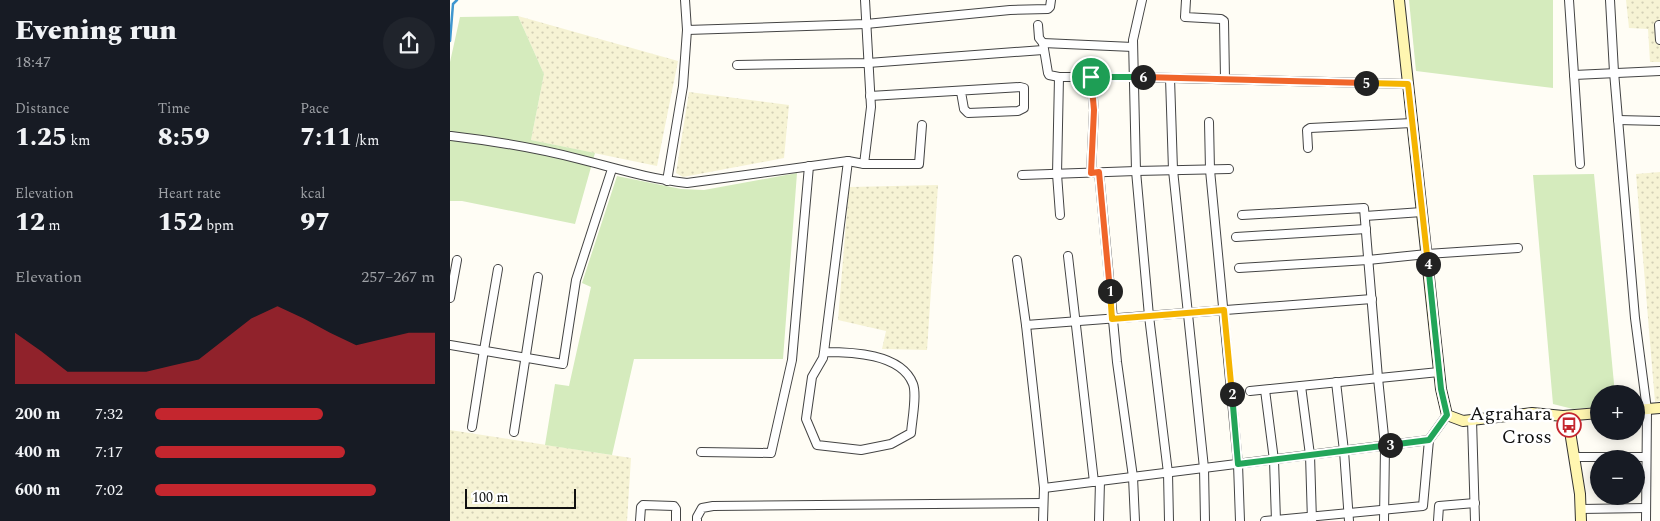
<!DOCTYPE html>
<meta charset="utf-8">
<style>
:root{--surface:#171b24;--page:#20242c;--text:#f1f3f6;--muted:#9ea1a6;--accent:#c4262e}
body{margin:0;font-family:Spectral,serif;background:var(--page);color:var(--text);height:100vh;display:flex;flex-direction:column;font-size:19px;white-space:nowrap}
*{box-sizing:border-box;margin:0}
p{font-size:16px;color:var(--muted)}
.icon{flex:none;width:28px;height:28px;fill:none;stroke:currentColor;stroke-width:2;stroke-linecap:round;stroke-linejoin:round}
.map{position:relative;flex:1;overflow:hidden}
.panel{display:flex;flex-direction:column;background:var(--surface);width:450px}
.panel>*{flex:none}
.tools{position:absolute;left:1140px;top:385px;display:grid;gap:10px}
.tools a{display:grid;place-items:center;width:55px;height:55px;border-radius:50%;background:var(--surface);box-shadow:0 2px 12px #0003;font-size:25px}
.scale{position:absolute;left:15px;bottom:12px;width:111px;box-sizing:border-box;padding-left:5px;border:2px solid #111;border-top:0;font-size:14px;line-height:18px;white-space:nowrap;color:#111;-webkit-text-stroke:4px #fff;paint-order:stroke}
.pin{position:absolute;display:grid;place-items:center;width:42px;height:42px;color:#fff;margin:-21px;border:2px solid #fff;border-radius:50%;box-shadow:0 1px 5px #0007}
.km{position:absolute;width:25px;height:25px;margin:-12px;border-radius:50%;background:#222;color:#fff;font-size:14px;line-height:25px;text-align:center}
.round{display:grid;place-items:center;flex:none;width:52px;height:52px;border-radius:26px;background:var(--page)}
.summary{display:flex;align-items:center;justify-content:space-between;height:85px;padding:0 15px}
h1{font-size:28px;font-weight:800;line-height:38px}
.stats{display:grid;grid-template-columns:repeat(3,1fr);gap:8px;height:85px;padding:5px 15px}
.stats div{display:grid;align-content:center}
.stats b{font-size:25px;font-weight:800}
.stats small{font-size:14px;font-weight:400}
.stats p{font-size:14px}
.chart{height:140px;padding:10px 15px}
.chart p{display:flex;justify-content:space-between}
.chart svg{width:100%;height:90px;margin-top:5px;fill:var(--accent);opacity:.7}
ul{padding:0 15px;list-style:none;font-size:16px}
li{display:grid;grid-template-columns:80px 60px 1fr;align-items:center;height:38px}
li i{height:12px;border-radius:6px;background:var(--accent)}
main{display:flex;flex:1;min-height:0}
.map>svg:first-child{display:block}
.farmland{fill:url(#farmland-dots)}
.grass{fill:#d5ebbd}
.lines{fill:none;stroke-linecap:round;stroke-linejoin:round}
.stream{stroke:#3f96cf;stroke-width:2.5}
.street-casing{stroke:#444;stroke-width:10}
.secondary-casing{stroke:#333;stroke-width:12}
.street{stroke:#fff;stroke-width:8}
.secondary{stroke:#fff6b0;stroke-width:10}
.split-1-casing{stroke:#fff;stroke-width:10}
.split-2-casing{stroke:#fff;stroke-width:10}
.split-3-casing{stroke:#fff;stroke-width:10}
.split-4-casing{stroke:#fff;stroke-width:10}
.split-5-casing{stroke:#fff;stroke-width:10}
.split-6-casing{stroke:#fff;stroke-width:10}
.split-7-casing{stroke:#fff;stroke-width:10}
.split-1{stroke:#f0652b;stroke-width:6}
.split-2{stroke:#f5b400;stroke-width:6}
.split-3{stroke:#22a559;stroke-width:6}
.split-4{stroke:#22a559;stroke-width:6}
.split-5{stroke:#f5b400;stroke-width:6}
.split-6{stroke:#f0652b;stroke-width:6}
.split-7{stroke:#22a559;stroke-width:6}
.labels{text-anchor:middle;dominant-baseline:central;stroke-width:5;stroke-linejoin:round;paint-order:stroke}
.poi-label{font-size:20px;fill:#111;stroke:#fff;text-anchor:end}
</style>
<main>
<section class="panel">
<div class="summary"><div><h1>Evening run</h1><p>18:47</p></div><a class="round"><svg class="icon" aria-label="share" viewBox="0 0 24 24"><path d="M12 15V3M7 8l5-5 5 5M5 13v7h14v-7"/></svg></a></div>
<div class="stats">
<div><p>Distance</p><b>1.25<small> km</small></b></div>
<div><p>Time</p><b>8:59</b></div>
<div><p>Pace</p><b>7:11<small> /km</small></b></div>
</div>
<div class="stats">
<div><p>Elevation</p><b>12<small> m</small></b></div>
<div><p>Heart rate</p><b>152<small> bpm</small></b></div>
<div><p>kcal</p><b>97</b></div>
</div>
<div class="chart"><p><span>Elevation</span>257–267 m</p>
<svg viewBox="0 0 160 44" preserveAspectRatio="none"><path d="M0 44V19L10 28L20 38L30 38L40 38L50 38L60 35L70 32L80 22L90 12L100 6L110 12L120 19L130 25L140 22L150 19L160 19V44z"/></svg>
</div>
<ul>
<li><b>200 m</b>7:32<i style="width:60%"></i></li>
<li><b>400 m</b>7:17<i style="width:68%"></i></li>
<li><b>600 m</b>7:02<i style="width:79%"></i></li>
</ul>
</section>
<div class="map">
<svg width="1210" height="521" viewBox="0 0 1210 521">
<defs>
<pattern id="farmland-dots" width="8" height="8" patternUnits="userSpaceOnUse" patternTransform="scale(1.25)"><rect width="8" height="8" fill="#f6f3d4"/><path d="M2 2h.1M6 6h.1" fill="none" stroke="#d2cfb5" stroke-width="1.8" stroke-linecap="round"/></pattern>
</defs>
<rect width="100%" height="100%" fill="#fffdf5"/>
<g class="farmland">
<path d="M1176 0H1210V62H1200L1198 29 1179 28Z"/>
<path d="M68 16 228 61 207 166 81 140 94 74Z"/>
<path d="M239 92 339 105 334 158 233 177 226 173Z"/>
<path d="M1210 172V401L1205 402 1186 174Z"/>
<path d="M488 185 477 350 432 349 436 331 388 320 399 187Z"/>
<path d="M0 430 181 458 177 521H0Z"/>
</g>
<g class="grass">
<path d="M959 0H1103V88L966 71Z"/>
<path d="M68 16 94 74 81 140 145 153 125 224 12 201H0V62L10 17Z"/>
<path d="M347 173 333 359H184L162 455 95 445 105 384 119 386 141 287 132 283 167 176 231 189 254 190Z"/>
<path d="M1144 174 1165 394H1149V407L1123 409 1103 404 1083 175Z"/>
</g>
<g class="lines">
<path class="stream" d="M0 41 3 4 7 0"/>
<g class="street-casing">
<g id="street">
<path d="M235 0 237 30 416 24 560 10 598 9 600 7 601 0"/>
<path d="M692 0 683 40 686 171 699 316 718 473 719 521"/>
<path d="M736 0 735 17 771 19 774 21 775 79"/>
<path d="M1119 0 1130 164"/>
<path d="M1160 0 1164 72 1185 318 1197 410 1196 521"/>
<path d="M588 25 589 38 593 43 598 73 599 75 609 77H683L958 84"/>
<path d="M1209 25 1210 40"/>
<path d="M593 43 683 47"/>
<path d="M287 65 418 63 593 50"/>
<path d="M1124 75 1210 71"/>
<path d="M609 77 607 174 610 215"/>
<path d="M720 78 723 170 754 468 755 521"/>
<path d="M420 96 570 87 574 88V108L568 111 518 113 514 109 511 92"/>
<path d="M1168 120 1210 121"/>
<path d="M759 122 760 170 788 464 790 521"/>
<path d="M1 136C44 141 87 148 129 159 165 168 199 179 237 183L398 161 414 164 421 107 415 0"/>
<path d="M858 148 857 130 860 128 962 123"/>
<path d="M414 164H469L472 125"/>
<path d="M649 172 667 362 683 477 685 521"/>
<path d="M641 173 644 110 641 77"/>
<path d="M572 175 686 171 779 169"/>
<path d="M217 181 233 86 237 30"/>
<path d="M792 215 914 208 928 378 935 446 934 521"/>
<path d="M915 216 972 212"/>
<path d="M786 237 916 229"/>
<path d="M618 256 644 482"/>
<path d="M567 260 576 325 594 488 593 521"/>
<path d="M789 268 918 260 977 254 1068 248"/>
<path d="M0 298 7 260"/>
<path d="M576 325 922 299"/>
<path d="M0 345 113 364 126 280 162 169"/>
<path d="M374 352 373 358 362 377 356 419 367 445 411 450 441 444 461 433C462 420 467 395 463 384 451 353 401 352 374 352L398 161"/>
<path d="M886 382 894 451 899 521"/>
<path d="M851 386 860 455 862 521"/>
<path d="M815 390 824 460 826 521"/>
<path d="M800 391 989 372"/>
<path d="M1022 420 1025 521"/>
<path d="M22 427 34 350 48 269"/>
<path d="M64 432 88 277"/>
<path d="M251 452 321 453 342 360 359 166"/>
<path d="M1124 457H1196"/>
<path d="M594 488 979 440 997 415"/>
<path d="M1131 509 1196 508"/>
<path d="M190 521 191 507 193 505 224 506 226 509V521"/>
<path d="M247 521V517L252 508 263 506 593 503"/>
<path d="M649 521 650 481"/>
<path d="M815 521 973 506 979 440"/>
<path d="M988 521 989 506 1025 503"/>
</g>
</g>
<g class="secondary-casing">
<g id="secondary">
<path d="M949 0 991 389 997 415 1013 421 1082 413 1113 416 1149 413"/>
<path d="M1186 410 1210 408"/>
<path d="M1113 416 1119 425 1130 494 1131 521"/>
</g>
</g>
<use href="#street" class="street"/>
<use href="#secondary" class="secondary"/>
</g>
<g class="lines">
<g class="split-1-casing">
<path id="split-1" d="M641 77 644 110 641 173 649 172 660 291"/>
</g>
<g class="split-2-casing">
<path id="split-2" d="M660 291 662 319 774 310 782 394"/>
</g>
<g class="split-3-casing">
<path id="split-3" d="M782 394 788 464 940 445"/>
</g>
<g class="split-4-casing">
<path id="split-4" d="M940 445 979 440 997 415 991 389 978 264"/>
</g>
<g class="split-5-casing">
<path id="split-5" d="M916 83 958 84 978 264"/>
</g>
<g class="split-6-casing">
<path id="split-6" d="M693 77 916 83"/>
</g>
<g class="split-7-casing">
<path id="split-7" d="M641 77H693"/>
</g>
<use href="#split-1" class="split-1"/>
<use href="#split-2" class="split-2"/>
<use href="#split-3" class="split-3"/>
<use href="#split-4" class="split-4"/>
<use href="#split-5" class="split-5"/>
<use href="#split-6" class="split-6"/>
<use href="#split-7" class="split-7"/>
</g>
<defs>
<g id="bus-ring" transform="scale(1.25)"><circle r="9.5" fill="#fff" stroke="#c4262e" stroke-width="1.5"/><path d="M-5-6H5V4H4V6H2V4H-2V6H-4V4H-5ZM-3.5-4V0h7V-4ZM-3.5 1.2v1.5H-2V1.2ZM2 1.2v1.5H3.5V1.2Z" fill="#c4262e"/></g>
</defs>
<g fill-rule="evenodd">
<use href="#bus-ring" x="1119" y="425"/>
</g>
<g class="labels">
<g class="poi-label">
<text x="1102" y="414">Agrahara<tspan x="1102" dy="23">Cross</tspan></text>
</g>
</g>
</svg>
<div class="tools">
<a>+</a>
<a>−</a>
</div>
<div class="scale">100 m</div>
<div class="pin" style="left:641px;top:77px;background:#1e9e55"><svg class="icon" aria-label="arrive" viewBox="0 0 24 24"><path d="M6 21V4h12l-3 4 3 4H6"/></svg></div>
<b class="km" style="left:660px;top:291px">1</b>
<b class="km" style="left:782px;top:394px">2</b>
<b class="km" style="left:940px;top:445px">3</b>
<b class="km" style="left:978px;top:264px">4</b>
<b class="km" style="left:916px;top:83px">5</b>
<b class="km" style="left:693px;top:77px">6</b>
</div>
</main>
